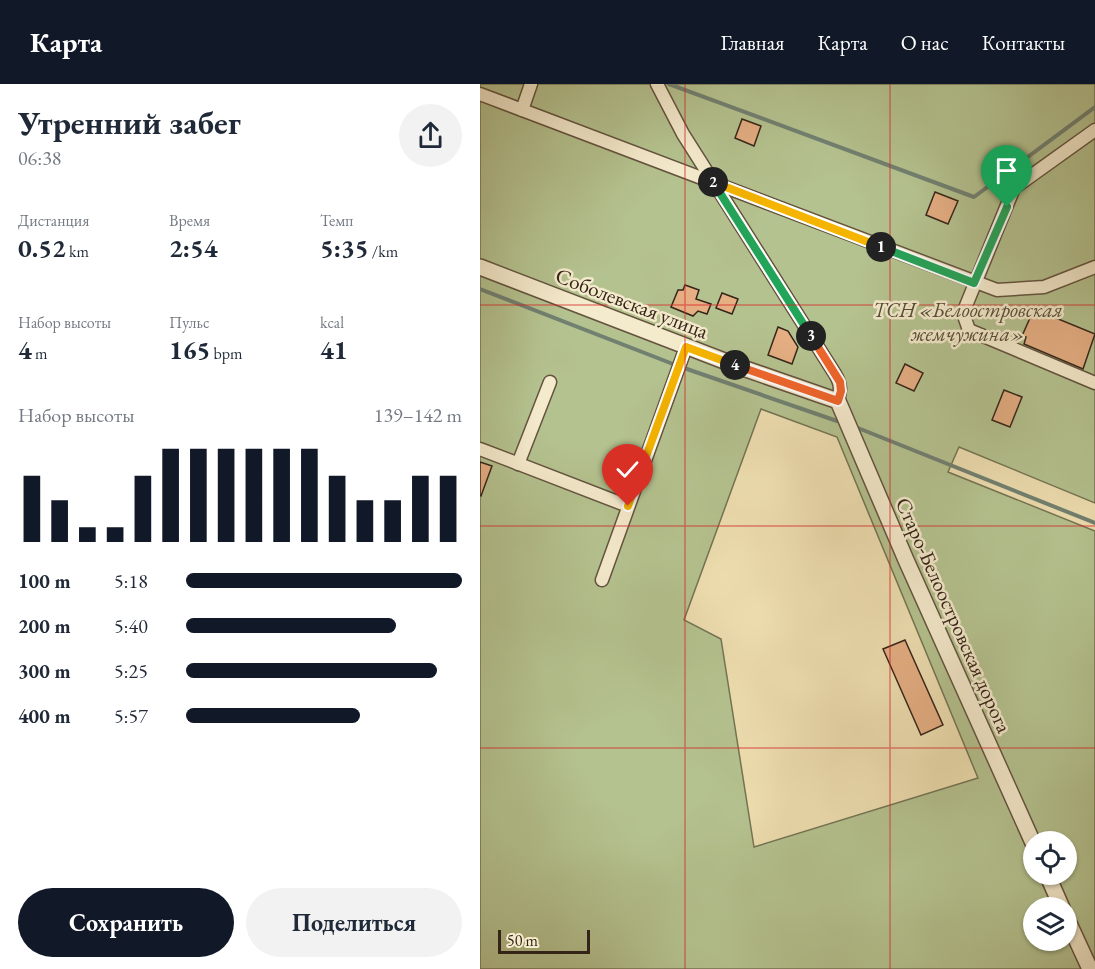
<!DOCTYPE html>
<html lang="ru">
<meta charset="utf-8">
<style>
:root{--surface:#fff;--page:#f2f2f3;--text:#1f2937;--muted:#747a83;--accent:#111827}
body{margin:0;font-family:"EB Garamond",serif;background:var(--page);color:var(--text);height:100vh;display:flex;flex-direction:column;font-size:22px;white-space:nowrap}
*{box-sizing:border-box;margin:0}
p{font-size:20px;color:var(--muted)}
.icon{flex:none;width:33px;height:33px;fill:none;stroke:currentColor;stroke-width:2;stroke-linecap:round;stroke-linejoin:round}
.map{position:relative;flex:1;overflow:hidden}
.side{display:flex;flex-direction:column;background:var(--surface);width:480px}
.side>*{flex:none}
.fabs{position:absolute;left:543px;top:747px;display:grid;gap:12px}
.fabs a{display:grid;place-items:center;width:54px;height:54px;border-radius:50%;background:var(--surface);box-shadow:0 2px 4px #0004;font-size:30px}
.scale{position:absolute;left:18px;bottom:15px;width:92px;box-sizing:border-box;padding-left:6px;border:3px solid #352519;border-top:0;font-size:16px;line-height:21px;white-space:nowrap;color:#352519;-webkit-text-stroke:4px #f4eacc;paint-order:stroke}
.pin{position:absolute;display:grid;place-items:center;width:51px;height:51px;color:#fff;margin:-62px -26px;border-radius:50% 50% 50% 0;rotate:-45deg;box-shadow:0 0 6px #0007}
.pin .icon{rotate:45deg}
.km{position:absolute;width:30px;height:30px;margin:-15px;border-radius:50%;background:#222;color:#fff;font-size:16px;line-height:30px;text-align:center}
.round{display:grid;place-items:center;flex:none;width:63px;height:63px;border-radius:32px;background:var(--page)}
.head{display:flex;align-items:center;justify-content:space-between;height:102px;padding:0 18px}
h1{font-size:33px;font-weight:700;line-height:45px}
.figures{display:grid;grid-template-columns:repeat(3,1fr);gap:9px;height:102px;padding:6px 18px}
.figures div{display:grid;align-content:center}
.figures b{font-size:26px;font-weight:700}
.figures small{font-size:16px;font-weight:400}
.figures p{font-size:16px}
.chart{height:168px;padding:12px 18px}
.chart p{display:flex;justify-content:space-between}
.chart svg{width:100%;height:108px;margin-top:6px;stroke:var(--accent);stroke-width:6}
.cta{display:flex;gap:12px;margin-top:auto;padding:12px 18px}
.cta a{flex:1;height:69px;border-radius:36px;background:var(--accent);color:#fff;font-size:24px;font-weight:700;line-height:69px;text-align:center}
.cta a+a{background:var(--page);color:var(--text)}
ul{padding:0 18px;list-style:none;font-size:20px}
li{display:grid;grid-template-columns:96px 72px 1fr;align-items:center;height:45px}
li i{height:15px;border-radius:8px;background:var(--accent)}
header{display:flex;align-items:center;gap:36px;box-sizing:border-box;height:84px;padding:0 30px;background:var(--accent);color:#fff}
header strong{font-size:28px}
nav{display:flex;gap:33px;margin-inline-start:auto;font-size:21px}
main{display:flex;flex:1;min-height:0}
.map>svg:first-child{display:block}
.green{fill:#b4c28f;stroke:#747454;stroke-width:1.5;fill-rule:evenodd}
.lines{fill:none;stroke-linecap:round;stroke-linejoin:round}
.stream{stroke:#718071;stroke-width:4}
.building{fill:#e5ae83;stroke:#352519;stroke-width:1.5}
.minor-casing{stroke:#63533f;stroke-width:15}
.tertiary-casing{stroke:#63533f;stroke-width:18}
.minor{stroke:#f4eacc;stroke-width:12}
.tertiary{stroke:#f4eacc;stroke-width:15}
.split-1-casing{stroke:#fff;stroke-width:12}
.split-2-casing{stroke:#fff;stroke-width:12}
.split-3-casing{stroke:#fff;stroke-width:12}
.split-4-casing{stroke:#fff;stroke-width:12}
.split-5-casing{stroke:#fff;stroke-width:12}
.split-1{stroke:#22a559;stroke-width:8}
.split-2{stroke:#f5b400;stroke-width:8}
.split-3{stroke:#22a559;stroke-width:8}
.split-4{stroke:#f0652b;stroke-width:8}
.split-5{stroke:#f5b400;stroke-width:8}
.grid{fill:none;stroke:#d62828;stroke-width:1.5;stroke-opacity:0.55}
.labels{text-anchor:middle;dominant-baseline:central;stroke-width:5;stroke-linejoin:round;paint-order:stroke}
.street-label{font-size:21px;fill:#352519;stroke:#f4eacc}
.park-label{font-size:21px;font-style:italic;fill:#554c36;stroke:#f4eacc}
</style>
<header>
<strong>Карта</strong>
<nav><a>Главная</a><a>Карта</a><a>О нас</a><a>Контакты</a></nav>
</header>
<main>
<section class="side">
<div class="head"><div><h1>Утренний забег</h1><p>06:38</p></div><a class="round"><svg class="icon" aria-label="share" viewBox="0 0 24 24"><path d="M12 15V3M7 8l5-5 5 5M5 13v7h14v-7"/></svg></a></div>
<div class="figures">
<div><p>Дистанция</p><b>0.52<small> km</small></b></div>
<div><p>Время</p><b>2:54</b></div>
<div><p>Темп</p><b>5:35<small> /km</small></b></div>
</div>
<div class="figures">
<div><p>Набор высоты</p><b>4<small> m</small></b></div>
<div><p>Пульс</p><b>165<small> bpm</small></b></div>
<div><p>kcal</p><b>41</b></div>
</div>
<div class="chart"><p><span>Набор высоты</span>139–142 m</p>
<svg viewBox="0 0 160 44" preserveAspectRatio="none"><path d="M5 44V17M15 44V27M25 44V38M35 44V38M45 44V17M55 44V6M65 44V6M75 44V6M85 44V6M95 44V6M105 44V6M115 44V17M125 44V27M135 44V27M145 44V17M155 44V17"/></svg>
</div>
<ul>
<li><b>100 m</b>5:18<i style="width:100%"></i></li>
<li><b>200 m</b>5:40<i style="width:76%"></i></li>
<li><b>300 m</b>5:25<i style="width:91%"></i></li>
<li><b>400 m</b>5:57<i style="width:63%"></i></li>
</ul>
<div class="cta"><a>Сохранить</a><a>Поделиться</a></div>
</section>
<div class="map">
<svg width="615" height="885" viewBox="0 0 615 885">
<rect width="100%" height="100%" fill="#eedeb0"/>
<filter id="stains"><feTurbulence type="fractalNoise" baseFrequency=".00333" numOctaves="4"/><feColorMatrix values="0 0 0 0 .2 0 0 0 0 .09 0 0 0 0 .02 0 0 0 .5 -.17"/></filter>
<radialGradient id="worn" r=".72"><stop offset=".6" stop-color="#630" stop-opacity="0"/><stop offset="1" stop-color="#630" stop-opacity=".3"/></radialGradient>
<path class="green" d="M0 0H615V419L479 363 468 388 615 447V885H0ZM281 325 357 353 498 694 274 763 241 555 204 536ZM554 758H586V790H554ZM554 824H586V856H554Z"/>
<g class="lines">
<g class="stream">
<path d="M189 0 494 113 615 23"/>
<path d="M0 205 193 280"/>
<path d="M204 284 357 337"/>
<path d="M378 344 615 439"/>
</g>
</g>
<g class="building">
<path d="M262 35 281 42 274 62 255 54Z"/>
<path d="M455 108 478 117 468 140 446 131Z"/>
<path d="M205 201 219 206 216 215 231 220 227 230 218 227 213 232 191 223 198 206H203Z"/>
<path d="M242 209 258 215 252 230 236 224Z"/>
<path d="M554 225 615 250 603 285 544 260 546 253 542 252Z"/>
<path d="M298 243 308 247 318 263 312 280 288 271Z"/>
<path d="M425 280 443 289 434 307 416 299Z"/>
<path d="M524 306 542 313 530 343 512 336Z"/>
<path d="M0 378 12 382 1 412 0 411Z"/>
<path d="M425 556 463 641 441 651 403 565Z"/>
</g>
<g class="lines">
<g class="minor-casing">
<g id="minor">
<path d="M177 0 203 50 355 290C361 300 361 306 358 317"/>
<path d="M0 10 517 206 564 203 615 183"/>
<path d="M42 26 51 0"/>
<path d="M615 46 534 104 483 229 489 246 615 299"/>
<path d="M0 365 148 422"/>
<path d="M38 380 70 298"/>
<path d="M122 496 206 263"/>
</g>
</g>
<g class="tertiary-casing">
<g id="tertiary">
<path d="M0 183 260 283 358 317 426 476 554 761"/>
<path d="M567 790 582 824"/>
<path d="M586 833 610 885"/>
</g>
</g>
<use href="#minor" class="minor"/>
<use href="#tertiary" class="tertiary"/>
</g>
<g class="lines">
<g class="split-1-casing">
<path id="split-1" d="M401 163 494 199 527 123"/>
</g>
<g class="split-2-casing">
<path id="split-2" d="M233 98 401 163"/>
</g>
<g class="split-3-casing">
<path id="split-3" d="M233 98 331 252"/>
</g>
<g class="split-4-casing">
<path id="split-4" d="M255 281 358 317 361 307 360 298 331 252"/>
</g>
<g class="split-5-casing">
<path id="split-5" d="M148 422 206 263 255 281"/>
</g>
<use href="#split-1" class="split-1"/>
<use href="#split-2" class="split-2"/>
<use href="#split-3" class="split-3"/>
<use href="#split-4" class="split-4"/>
<use href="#split-5" class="split-5"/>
</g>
<path class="grid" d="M205 0V885M410 0V885M0 221H615M0 442H615M0 664H615"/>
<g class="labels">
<g class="street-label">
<text transform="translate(152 219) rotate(21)">Соболевская улица</text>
<text transform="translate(474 531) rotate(66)">Старо-Белоостровская дорога</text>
</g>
<g class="park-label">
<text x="488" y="225">ТСН «Белоостровская<tspan x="488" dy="24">жемчужина»</tspan></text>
</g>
</g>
<rect width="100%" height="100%" filter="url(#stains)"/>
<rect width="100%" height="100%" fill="url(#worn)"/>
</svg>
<div class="fabs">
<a><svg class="icon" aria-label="locate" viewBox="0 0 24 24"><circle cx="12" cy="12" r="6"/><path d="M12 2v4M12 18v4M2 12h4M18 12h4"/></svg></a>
<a><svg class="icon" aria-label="layers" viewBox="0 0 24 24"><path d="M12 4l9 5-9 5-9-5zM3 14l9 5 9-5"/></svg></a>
</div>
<div class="scale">50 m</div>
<div class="pin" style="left:527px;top:123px;background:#1e9e55"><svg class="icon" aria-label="arrive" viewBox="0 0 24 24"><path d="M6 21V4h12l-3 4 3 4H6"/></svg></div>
<div class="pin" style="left:148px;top:422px;background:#d93025"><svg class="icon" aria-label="check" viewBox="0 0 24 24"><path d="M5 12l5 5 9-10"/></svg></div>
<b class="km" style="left:401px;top:163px">1</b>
<b class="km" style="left:233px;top:98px">2</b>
<b class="km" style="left:331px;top:252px">3</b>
<b class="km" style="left:255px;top:281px">4</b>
</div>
</main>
